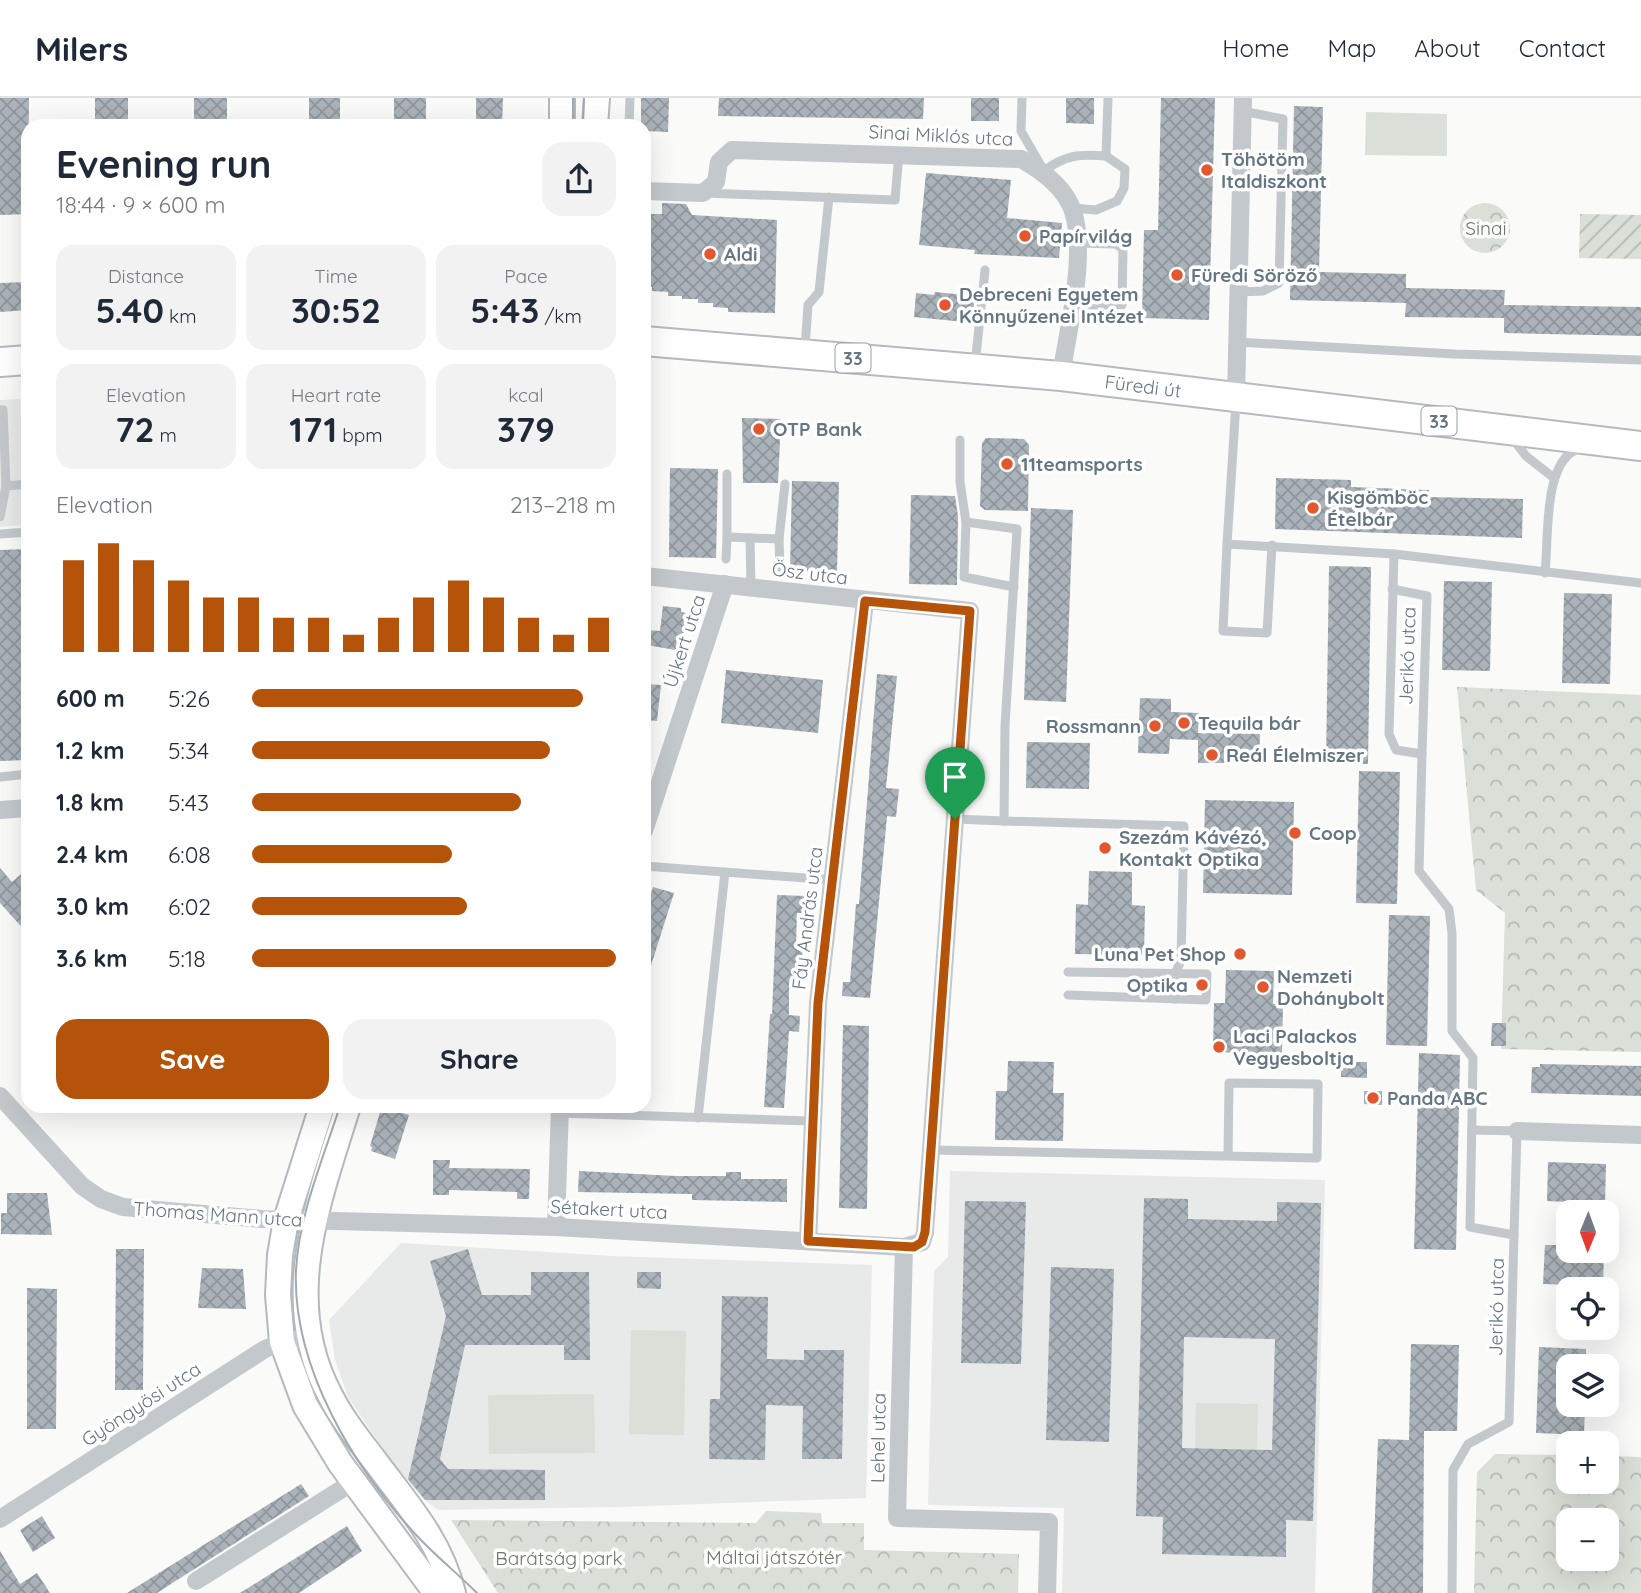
<!DOCTYPE html>
<meta charset="utf-8">
<style>
:root{--surface:#fff;--page:#f2f2f3;--text:#1f2937;--muted:#747a83;--line:#e0e1e3;--accent:#b45309}
body{margin:0;font-family:Quicksand,sans-serif;background:var(--page);color:var(--text);height:100vh;display:flex;flex-direction:column;font-size:26px;white-space:nowrap}
*{box-sizing:border-box;margin:0}
p{font-size:23px;color:var(--muted)}
.icon{flex:none;width:38px;height:38px;fill:none;stroke:currentColor;stroke-width:2;stroke-linecap:round;stroke-linejoin:round}
.map{position:relative;flex:1;overflow:hidden}
.drawer{position:absolute;left:21px;top:21px;width:630px;height:994px;display:flex;flex-direction:column;background:var(--surface);border-radius:21px;box-shadow:0 7px 28px #0002}
.drawer>*{flex:none}
.needle{width:46px;rotate:181deg}
.buttons{position:absolute;left:1556px;top:1102px;display:grid;gap:14px}
.buttons a{display:grid;place-items:center;width:63px;height:63px;border-radius:14px;background:var(--surface);box-shadow:0 7px 28px #0002;font-size:35px}
.pin{position:absolute;display:grid;place-items:center;width:60px;height:60px;color:#fff;margin:-72px -30px;border-radius:50% 50% 50% 0;rotate:-45deg;box-shadow:0 0 7px #0007}
.pin .icon{rotate:45deg}
.round{display:grid;place-items:center;flex:none;width:74px;height:74px;border-radius:21px;background:var(--page)}
.head{display:flex;align-items:center;justify-content:space-between;height:119px;padding:0 35px}
h1{font-size:38px;font-weight:800;line-height:52px}
.figures{display:grid;grid-template-columns:repeat(3,1fr);gap:10px;height:119px;padding:7px 35px}
.figures div{display:grid;align-content:center;border-radius:18px;background:var(--page);text-align:center}
.figures b{font-size:35px;font-weight:800}
.figures small{font-size:19px;font-weight:400}
.figures p{font-size:19px}
.chart{height:196px;padding:14px 35px}
.chart p{display:flex;justify-content:space-between}
.chart svg{width:100%;height:126px;margin-top:7px;stroke:var(--accent);stroke-width:6}
.primary-button{display:flex;gap:14px;margin-top:auto;padding:14px 35px}
.primary-button a{flex:1;height:80px;border-radius:21px;background:var(--accent);color:#fff;font-size:28px;font-weight:800;line-height:80px;text-align:center}
.primary-button a+a{background:var(--page);color:var(--text)}
ul{padding:0 35px;list-style:none;font-size:23px}
li{display:grid;grid-template-columns:112px 84px 1fr;align-items:center;height:52px}
li i{height:18px;border-radius:9px;background:var(--accent)}
header{display:flex;align-items:center;gap:42px;box-sizing:border-box;height:98px;padding:0 35px;background:var(--surface);border-bottom:2px solid var(--line)}
header strong{font-size:33px}
nav{display:flex;gap:38px;margin-inline-start:auto;font-size:24px}
.map>svg:first-child{display:block}
.built{fill:#e8e9e9}
.grass{fill:#dadfd7}
.park{fill:url(#park-crowns);fill-rule:evenodd}
.garden{fill:url(#garden-furrows)}
.building{fill:url(#building-cross-hatch);fill-rule:evenodd}
.lines{fill:none;stroke-linecap:round;stroke-linejoin:round}
.secondary-casing{stroke:#b3babf;stroke-width:28}
.primary-casing{stroke:#b5babe;stroke-width:32}
.lane{stroke:#c3c8cc;stroke-width:9}
.street{stroke:#c3c8cc;stroke-width:18}
.secondary{stroke:#fff;stroke-width:24}
.primary{stroke:#fff;stroke-width:28}
.tram{stroke:#a2aab0;stroke-width:2}
.route-casing{stroke:#fff;stroke-width:14}
.route{stroke:#b45309;stroke-width:9}
.poi-dot{fill:#e4572e;stroke:#fff;stroke-width:2.5}
.labels{text-anchor:middle;dominant-baseline:central;stroke-width:7;stroke-linejoin:round;paint-order:stroke}
.shield{fill:#fff;stroke:#939fa8;stroke-width:2}
.shield-label{font-size:18px;font-weight:bold;fill:#657683}
.street-label{font-size:19px;fill:#657683;stroke:#fff}
.poi-label{font-size:19px;font-weight:bold;fill:#657683;stroke:#fff;text-anchor:start}
.park-label{font-size:19px;fill:#687a64;stroke:#fff}
</style>
<header>
<strong>Milers</strong>
<nav><a>Home</a><a>Map</a><a>About</a><a>Contact</a></nav>
</header>
<div class="map">
<svg width="1641" height="1495" viewBox="0 0 1641 1495">
<defs>
<pattern id="park-crowns" width="20" height="18" patternUnits="userSpaceOnUse" patternTransform="scale(1.75)"><rect width="20" height="18" fill="#dadfd7"/><path d="M2 6a3 3 0 1 1 6 0M12 15a3 3 0 1 1 6 0" fill="none" stroke="#b4b9b4"/></pattern>
<pattern id="garden-furrows" width="10" height="10" patternUnits="userSpaceOnUse" patternTransform="scale(1.75)"><rect width="10" height="10" fill="#dadfd7"/><path d="M-1 1l2-2M0 10L10 0M9 11l2-2" fill="none" stroke="#b4b9b4"/></pattern>
<pattern id="building-cross-hatch" width="8" height="8" patternUnits="userSpaceOnUse" patternTransform="scale(1.75)"><rect width="8" height="8" fill="#aab3b9"/><path d="M0 0l8 8M0 8l8-8" fill="none" stroke="#8e969c"/></pattern>
</defs>
<rect width="100%" height="100%" fill="#fafaf8"/>
<g class="built">
<path d="M20 301 26 427 0 429V302Z"/>
<path d="M950 1073 1325 1082 1315 1495H1062L1064 1410 928 1407 934 1173 948 1159Z"/>
<path d="M401 1145 611 1158 872 1167 866 1400 619 1409 438 1412 425 1402 393 1366 348 1299 335 1262 329 1222Z"/>
</g>
<g class="grass">
<path d="M1366 14 1447 16V58L1365 57Z"/>
<path d="M631 1232 686 1233 684 1337 629 1336Z"/>
<path d="M594 1296 595 1355 489 1356 488 1297Z"/>
<path d="M1196 1305 1258 1306 1257 1351 1195 1350Z"/>
</g>
<g class="park">
<circle cx="1485" cy="130" r="25"/>
<path d="M1457 589 1641 597V954L1501 951 1505 815 1476 792Z"/>
<path d="M1495 1356 1568 1357V1384H1606L1607 1358 1641 1359V1495H1474L1477 1374ZM1568 1423H1606V1461H1568Z"/>
<path d="M766 1413 821 1415 822 1425H864V1452L1019 1456 1018 1495H498L451 1422 756 1425Z"/>
</g>
<path class="garden" d="M1580 116 1641 117V161L1579 160Z"/>
<g class="building">
<path d="M0 0H29L28 116 0 117Z"/>
<rect x="95" y="0" width="33" height="28"/>
<rect x="194" y="0" width="33" height="28"/>
<rect x="309" y="0" width="31" height="28"/>
<rect x="394" y="0" width="32" height="28"/>
<path d="M476 0H503L502 28H476Z"/>
<path d="M641 0H669L668 34 644 33V28H641Z"/>
<path d="M719 0H924L923 21 718 18Z"/>
<rect x="971" y="0" width="28" height="23"/>
<path d="M1066 0H1094V26L1066 25Z"/>
<path d="M1161 0H1215L1209 222 1142 220 1144 132H1158Z"/>
<path d="M1294 8 1323 9 1319 174 1406 176V190L1505 192 1504 207 1641 209V238L1504 235V220L1405 219 1406 205 1290 202Z"/>
<path d="M926 75 1011 82 1007 120 1062 125 1059 160 974 156 975 152 919 147Z"/>
<path d="M662 105 686 106 692 117 777 122 775 215 728 214V210L713 209V205H698V201H682V198H668V194L652 193V189H644V116H662Z"/>
<path d="M28 184V212L0 214V185Z"/>
<path d="M935 194 975 198 973 215 966 214 965 224 914 219 916 195 934 197Z"/>
<path d="M742 320 781 321 778 385H743Z"/>
<path d="M986 340 1024 341 1029 347 1028 413 985 412 980 408 982 345Z"/>
<path d="M670 370 718 371 716 460 669 459Z"/>
<path d="M1276 380 1351 382V389L1429 392V399L1523 401 1522 440 1275 431Z"/>
<path d="M792 383 839 384 837 474 790 473Z"/>
<path d="M911 397 955 398 958 418 957 487 909 486Z"/>
<path d="M1031 410 1073 412 1066 604 1024 602Z"/>
<path d="M28 451V662L0 663V452Z"/>
<path d="M1329 468 1371 469 1368 666 1326 665Z"/>
<path d="M1444 483 1492 484 1490 573 1442 572Z"/>
<path d="M1564 495 1612 496 1610 586 1562 585Z"/>
<path d="M663 508 681 510V514L686 515 682 550 677 549 676 552 646 547 648 532 660 533Z"/>
<path d="M726 572 823 582 818 635 721 625Z"/>
<path d="M877 576 897 578 886 690 899 691 896 719 887 718 870 900 842 898 843 884H850L856 806H859Z"/>
<path d="M644 586 661 587 657 623 644 622Z"/>
<path d="M1140 600 1171 601V614L1199 615 1198 635 1260 636 1259 665H1198V642L1170 641 1169 656 1138 655Z"/>
<path d="M1027 644 1090 645 1089 691 1026 690Z"/>
<path d="M1359 673 1400 674 1397 806 1356 805Z"/>
<path d="M1205 702 1294 704 1292 797 1203 795Z"/>
<path d="M0 770 12 784 28 770V836L0 805Z"/>
<path d="M1089 773 1132 774V807L1145 808 1144 857 1075 856 1076 806 1088 807Z"/>
<path d="M653 789 674 795 647 880H644V818Z"/>
<path d="M777 797 807 798V815H797L796 846H803L802 861 799 891H789V917L800 918 799 934 789 933 784 1010 764 1009 770 916H772Z"/>
<path d="M1389 817 1430 818 1427 948 1386 947Z"/>
<path d="M1226 872 1274 873 1273 906H1283L1282 956 1213 954 1214 905H1225Z"/>
<path d="M1492 925H1506V948H1491Z"/>
<path d="M843 927 869 928 867 1111 839 1110Z"/>
<path d="M1419 955 1460 957 1456 1152 1414 1151Z"/>
<path d="M1008 963 1054 964 1053 995H1064L1063 1043 995 1042 996 993H1007Z"/>
<path d="M1341 964H1367V980L1341 979Z"/>
<path d="M1540 966 1641 968V998L1531 995 1532 969H1540Z"/>
<path d="M1364 993H1382V1007L1364 1006Z"/>
<path d="M385 1010 409 1017 395 1061 371 1053 372 1049 370 1048 380 1014 383 1015Z"/>
<path d="M433 1062H450L449 1070 530 1071 529 1101H517V1094L449 1092V1097H433Z"/>
<path d="M1548 1064 1606 1066 1605 1106 1547 1103Z"/>
<path d="M579 1073 676 1078H726V1074H741V1081H787V1104L692 1102V1096L578 1094Z"/>
<path d="M7 1095H47L52 1137 1 1136V1115H7Z"/>
<path d="M1144 1100 1188 1101V1121L1277 1123V1104L1321 1105 1313 1423 1286 1422V1459L1162 1456 1163 1419 1136 1418ZM1184 1239 1275 1241 1272 1352 1182 1350Z"/>
<path d="M965 1103 1026 1104 1021 1266 961 1265Z"/>
<path d="M1545 1147H1559V1153H1604L1603 1188 1543 1186Z"/>
<path d="M116 1151H144L143 1292H115Z"/>
<path d="M468 1151 482 1197H531V1174H589L590 1262H564V1247H465L440 1361 448 1371 545 1372V1402H425L408 1381 446 1218 430 1163Z"/>
<path d="M1051 1169 1114 1171 1109 1344 1046 1342Z"/>
<path d="M202 1170 243 1171 246 1211 198 1210Z"/>
<path d="M637 1174H661V1191L637 1190Z"/>
<path d="M27 1190 57 1191 56 1331H27Z"/>
<path d="M722 1198 768 1199 767 1261 804 1262V1252H844L842 1361H802L803 1308 766 1307 765 1362 709 1361 710 1301H720Z"/>
<path d="M1411 1246 1459 1247 1457 1333H1424L1423 1495H1372L1378 1341 1409 1342Z"/>
<path d="M1539 1249 1586 1251V1269H1568V1307H1585L1584 1337 1536 1335Z"/>
<path d="M301 1386 309 1398 174 1484 157 1495H127Z"/>
<path d="M42 1418 55 1440 33 1454 20 1432Z"/>
<path d="M347 1428 362 1453 299 1495H240Z"/>
<path d="M0 1453 20 1486 37 1475 50 1495H0Z"/>
</g>
<g class="lines">
<g class="secondary-casing">
<g id="secondary">
<path d="M562 28V0"/>
<path d="M595 28 597 0"/>
<path d="M322 1008 286 1122 280 1157 278 1197 282 1244 305 1307 340 1365 436 1495"/>
<path d="M348 1008C319 1102 279 1202 330 1297 342 1321 359 1342 375 1363 407 1406 440 1442 453 1495"/>
</g>
</g>
<g class="primary-casing">
<g id="primary">
<path d="M644 243 1061 278 1641 348"/>
<path d="M0 264 28 262"/>
</g>
</g>
<g class="lane">
<path d="M1022 0 1021 33 1044 73C1065 57 1079 56 1106 58"/>
<path d="M629 28 630 0"/>
<path d="M705 95 895 102 899 55"/>
<path d="M1072 110 1096 112 1117 103 1124 90 1125 71 1106 58 1108 0"/>
<path d="M1239 194 1263 193 1279 185 1283 21 1242 13"/>
<path d="M1074 202 1091 207H1122L1123 151 1116 146 1078 145"/>
<path d="M1237 244 1455 256 1641 262"/>
<path d="M805 251 808 207 819 194 829 99"/>
<path d="M975 267 985 172"/>
<path d="M1236 304 1227 446 1394 456 1641 485"/>
<path d="M0 312H3L6 388"/>
<path d="M1512 340 1526 358 1554 380"/>
<path d="M960 342V384L966 424 1017 431 1005 628 1004 723 1184 728 1181 863 1175 875V901"/>
<path d="M727 376V439L779 441 785 386"/>
<path d="M0 419 6 388 28 386"/>
<path d="M966 424 964 479 1014 489"/>
<path d="M0 436 28 434"/>
<path d="M750 440 751 489"/>
<path d="M779 441 780 471"/>
<path d="M1227 446 1223 533 1267 535 1272 447"/>
<path d="M1394 456 1389 636 1396 652 1422 656 1419 773 1449 811 1452 835V933L1473 960 1470 1129 1514 1137 1509 1324 1468 1346 1453 1372 1452 1495"/>
<path d="M726 461 727 439"/>
<path d="M1545 475C1549 442 1542 359 1581 350"/>
<path d="M1392 491 1427 498 1422 656"/>
<path d="M0 679 28 676"/>
<path d="M955 721 1004 723"/>
<path d="M644 768 833 782"/>
<path d="M1068 897 1206 902 1207 876 1068 874"/>
<path d="M1138 899 1139 875"/>
<path d="M558 1015 811 1023"/>
<path d="M698 1020 725 774"/>
<path d="M1472 1032 1517 1033 1514 1137"/>
<path d="M931 1052 1317 1060 1318 986 1229 985 1228 1058"/>
</g>
<g class="street">
<path d="M644 93 703 95 716 84 719 64 732 52 1021 61C1041 72 1065 90 1073 113 1087 159 1068 230 1061 278"/>
<path d="M1236 299 1243 0"/>
<path d="M644 478 970 513 925 1134 922 1144 904 1149 897 1420 1049 1424 1047 1495"/>
<path d="M0 712 28 710"/>
<path d="M644 733 725 486"/>
<path d="M0 998 82 1088 101 1101 123 1109 262 1121 556 1129 904 1149"/>
<path d="M1517 1033 1641 1037"/>
<path d="M556 1129 560 1008"/>
<path d="M808 1143 818 905 865 503"/>
<path d="M0 1421 265 1251 282 1244 310 1240"/>
<path d="M196 1483 353 1384"/>
</g>
<use href="#secondary" class="secondary"/>
<use href="#primary" class="primary"/>
<g class="tram">
<path d="M573 0V28"/>
<path d="M583 28 584 0"/>
<path d="M340 1008C323 1061 299 1116 296 1172 292 1269 354 1371 419 1440 437 1459 458 1476 477 1495"/>
</g>
</g>
<g class="lines">
<g class="route-casing">
<path id="route" d="M865 503 970 513 925 1134 922 1144 914 1149 808 1143 818 905Z"/>
</g>
<use href="#route" class="route"/>
</g>
<g class="poi-dot">
<circle cx="1207" cy="72" r="7"/>
<circle cx="1025" cy="138" r="7"/>
<circle cx="710" cy="156" r="7"/>
<circle cx="1177" cy="177" r="7"/>
<circle cx="945" cy="207" r="7"/>
<circle cx="759" cy="331" r="7"/>
<circle cx="1007" cy="366" r="7"/>
<circle cx="1313" cy="410" r="7"/>
<circle cx="1184" cy="625" r="7"/>
<circle cx="1155" cy="628" r="7"/>
<circle cx="1212" cy="657" r="7"/>
<circle cx="1295" cy="735" r="7"/>
<circle cx="1105" cy="750" r="7"/>
<circle cx="1240" cy="856" r="7"/>
<circle cx="1202" cy="887" r="7"/>
<circle cx="1263" cy="889" r="7"/>
<circle cx="1219" cy="949" r="7"/>
<circle cx="1373" cy="1000" r="7"/>
</g>
<g class="labels">
<g class="shield">
<rect x="835.5" y="245.5" width="35" height="29" rx="5"/>
<rect x="1421.5" y="308.5" width="35" height="29" rx="5"/>
</g>
<g class="shield-label">
<text x="853" y="260">33</text>
<text x="1439" y="323">33</text>
</g>
<g class="street-label">
<text transform="translate(941 37) rotate(3)">Sinai Miklós utca</text>
<text transform="translate(1143 288) rotate(7)">Füredi út</text>
<text transform="translate(810 475) rotate(7)">Ösz utca</text>
<text transform="translate(684 543) rotate(-72)">Újkert utca</text>
<text transform="translate(1407 558) rotate(-88)">Jerikó utca</text>
<text transform="translate(807 820) rotate(-83)">Fáy András utca</text>
<text transform="translate(609 1111) rotate(3)">Sétakert utca</text>
<text transform="translate(218 1116) rotate(4)">Thomas Mann utca</text>
<text transform="translate(1496 1209) rotate(-89)">Jerikó utca</text>
<text transform="translate(141 1306) rotate(-33)">Gyöngyösi utca</text>
<text transform="translate(878 1340) rotate(-89)">Lehel utca</text>
</g>
<g class="poi-label">
<text x="1221" y="61">Töhötöm<tspan x="1221" dy="22">Italdiszkont</tspan></text>
<text x="1039" y="138">Papírvilág</text>
<text x="724" y="156">Aldi</text>
<text x="1191" y="177">Füredi Söröző</text>
<text x="959" y="196">Debreceni Egyetem<tspan x="959" dy="22">Könnyűzenei Intézet</tspan></text>
<text x="773" y="331">OTP Bank</text>
<text x="1021" y="366">11teamsports</text>
<text x="1327" y="399">Kisgömböc<tspan x="1327" dy="22">Ételbár</tspan></text>
<text x="1198" y="625">Tequila bár</text>
<text x="1141" y="628" text-anchor="end">Rossmann</text>
<text x="1226" y="657">Reál Élelmiszer</text>
<text x="1309" y="735">Coop</text>
<text x="1119" y="739">Szezám Kávézó,<tspan x="1119" dy="22">Kontakt Optika</tspan></text>
<text x="1226" y="856" text-anchor="end">Luna Pet Shop</text>
<text x="1277" y="878">Nemzeti<tspan x="1277" dy="22">Dohánybolt</tspan></text>
<text x="1188" y="887" text-anchor="end">Optika</text>
<text x="1233" y="938">Laci Palackos<tspan x="1233" dy="22">Vegyesboltja</tspan></text>
<text x="1387" y="1000">Panda ABC</text>
</g>
<g class="park-label">
<text x="1486" y="130">Sinai</text>
<text x="774" y="1459">Máltai játszótér</text>
<text x="559" y="1460">Barátság park</text>
</g>
</g>
</svg>
<div class="buttons">
<a><svg class="needle" viewBox="-14 -14 28 28"><path d="M0-13l5 13h-10z" fill="#e53935"/><path d="M0 13l5-13h-10z" fill="#747a83"/></svg></a>
<a><svg class="icon" aria-label="locate" viewBox="0 0 24 24"><circle cx="12" cy="12" r="6"/><path d="M12 2v4M12 18v4M2 12h4M18 12h4"/></svg></a>
<a><svg class="icon" aria-label="layers" viewBox="0 0 24 24"><path d="M12 4l9 5-9 5-9-5zM3 14l9 5 9-5"/></svg></a>
<a>+</a>
<a>−</a>
</div>
<div class="pin" style="left:955px;top:721px;background:#1e9e55"><svg class="icon" aria-label="arrive" viewBox="0 0 24 24"><path d="M6 21V4h12l-3 4 3 4H6"/></svg></div>
<section class="drawer">
<div class="head"><div><h1>Evening run</h1><p>18:44 · 9 × 600 m</p></div><a class="round"><svg class="icon" aria-label="share" viewBox="0 0 24 24"><path d="M12 15V3M7 8l5-5 5 5M5 13v7h14v-7"/></svg></a></div>
<div class="figures">
<div><p>Distance</p><b>5.40<small> km</small></b></div>
<div><p>Time</p><b>30:52</b></div>
<div><p>Pace</p><b>5:43<small> /km</small></b></div>
</div>
<div class="figures">
<div><p>Elevation</p><b>72<small> m</small></b></div>
<div><p>Heart rate</p><b>171<small> bpm</small></b></div>
<div><p>kcal</p><b>379</b></div>
</div>
<div class="chart"><p><span>Elevation</span>213–218 m</p>
<svg viewBox="0 0 160 44" preserveAspectRatio="none"><path d="M5 44V12M15 44V6M25 44V12M35 44V19M45 44V25M55 44V25M65 44V32M75 44V32M85 44V38M95 44V32M105 44V25M115 44V19M125 44V25M135 44V32M145 44V38M155 44V32"/></svg>
</div>
<ul>
<li><b>600 m</b>5:26<i style="width:91%"></i></li>
<li><b>1.2 km</b>5:34<i style="width:82%"></i></li>
<li><b>1.8 km</b>5:43<i style="width:74%"></i></li>
<li><b>2.4 km</b>6:08<i style="width:55%"></i></li>
<li><b>3.0 km</b>6:02<i style="width:59%"></i></li>
<li><b>3.6 km</b>5:18<i style="width:100%"></i></li>
</ul>
<div class="primary-button"><a>Save</a><a>Share</a></div>
</section>
</div>
